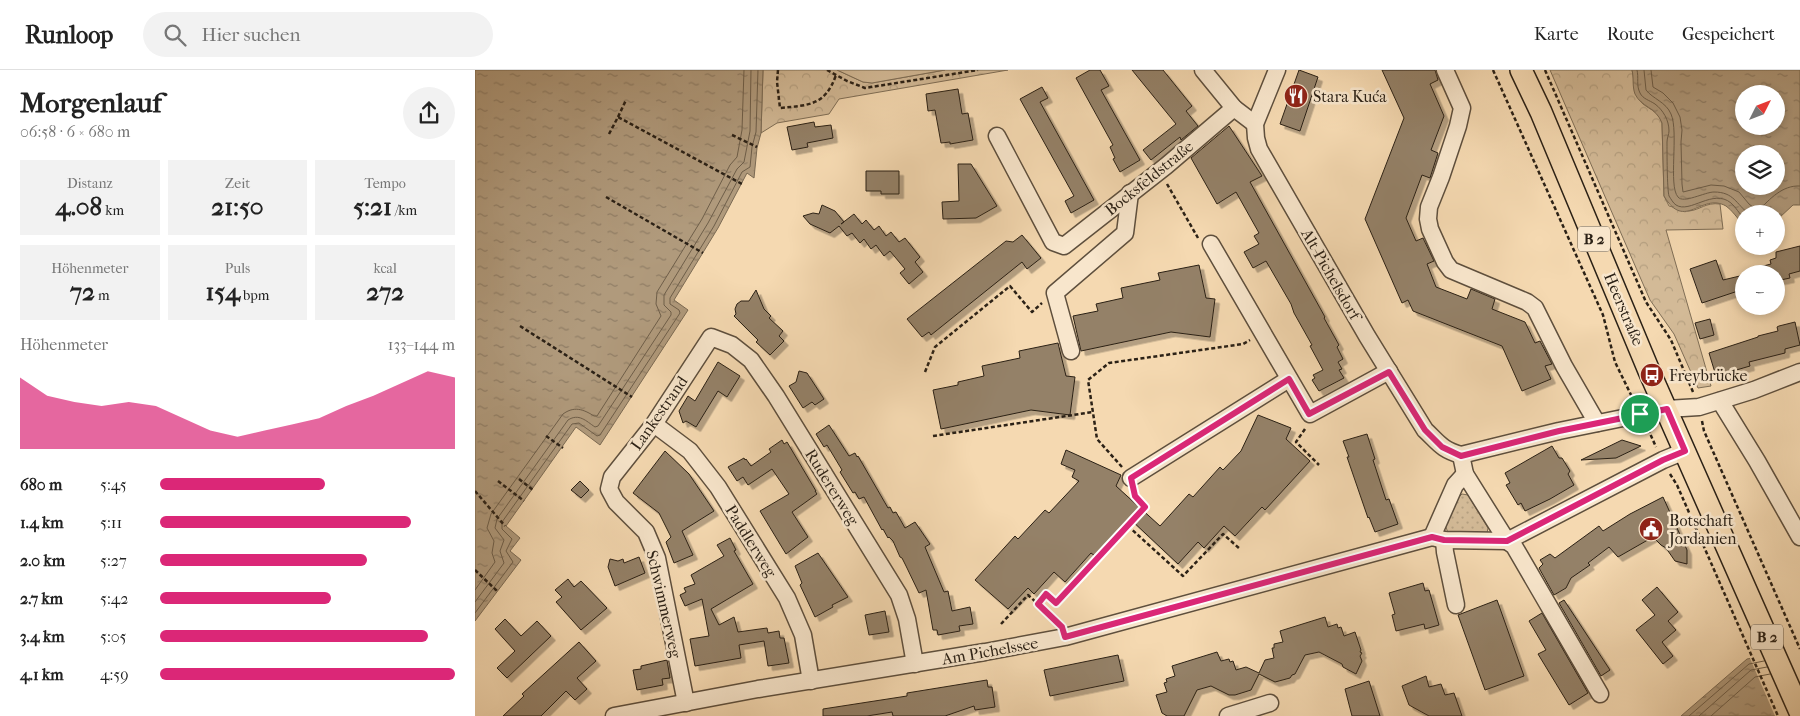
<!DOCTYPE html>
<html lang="de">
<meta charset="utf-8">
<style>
:root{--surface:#fff;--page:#f2f2f2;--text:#222;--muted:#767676;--line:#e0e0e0;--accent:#db2777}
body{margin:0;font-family:"IM FELL French Canon",serif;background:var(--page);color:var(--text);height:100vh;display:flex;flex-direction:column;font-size:19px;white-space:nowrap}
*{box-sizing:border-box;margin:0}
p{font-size:16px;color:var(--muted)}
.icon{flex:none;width:28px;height:28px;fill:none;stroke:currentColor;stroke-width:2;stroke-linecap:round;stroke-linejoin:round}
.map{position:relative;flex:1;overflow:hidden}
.sheet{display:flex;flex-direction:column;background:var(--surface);width:475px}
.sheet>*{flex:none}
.needle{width:32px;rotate:48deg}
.tools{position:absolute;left:1260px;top:15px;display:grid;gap:10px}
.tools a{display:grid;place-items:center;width:50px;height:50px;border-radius:50%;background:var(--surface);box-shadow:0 2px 8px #0003;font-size:25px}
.pin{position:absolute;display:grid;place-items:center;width:42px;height:42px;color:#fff;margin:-21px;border:2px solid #fff;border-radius:50%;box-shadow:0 1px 5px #0007}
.round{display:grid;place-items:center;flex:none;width:52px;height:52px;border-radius:26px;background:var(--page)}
.summary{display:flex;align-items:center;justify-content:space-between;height:85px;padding:0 20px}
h1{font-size:28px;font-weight:700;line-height:38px}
.figures{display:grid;grid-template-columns:repeat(3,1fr);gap:8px;height:85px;padding:5px 20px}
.figures div{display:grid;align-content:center;border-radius:0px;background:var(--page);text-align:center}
.figures b{font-size:25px;font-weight:700}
.figures small{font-size:14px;font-weight:400}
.figures p{font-size:14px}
.chart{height:140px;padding:10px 20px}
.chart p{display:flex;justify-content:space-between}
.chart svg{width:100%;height:90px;margin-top:5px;fill:var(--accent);opacity:.7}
ul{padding:0 20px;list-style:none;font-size:16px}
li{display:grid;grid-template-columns:80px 60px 1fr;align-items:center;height:38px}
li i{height:12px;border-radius:6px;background:var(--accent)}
header{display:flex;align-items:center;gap:30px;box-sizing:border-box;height:70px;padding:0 25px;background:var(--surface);border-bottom:1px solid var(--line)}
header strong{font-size:24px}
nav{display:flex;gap:28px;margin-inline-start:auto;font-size:18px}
.search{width:350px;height:45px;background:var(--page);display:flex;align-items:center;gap:12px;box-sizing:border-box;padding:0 18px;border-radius:28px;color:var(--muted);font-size:19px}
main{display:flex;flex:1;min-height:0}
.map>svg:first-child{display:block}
.grass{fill:url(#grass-dots);stroke:#7f6e56}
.park{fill:url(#park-crowns);stroke:#7f6e56}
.garden{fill:#d3ba97;stroke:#7f6e56}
.water{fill:url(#water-ripples);stroke:#7b6a53;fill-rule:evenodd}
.pier{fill:#f5d9b1}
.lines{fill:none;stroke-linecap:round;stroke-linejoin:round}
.shore{stroke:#6e5e49;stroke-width:1}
.building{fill:#948167;stroke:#2b2116;filter:url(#shadow)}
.minor-casing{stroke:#5e4f3d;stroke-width:19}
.major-casing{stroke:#2b2116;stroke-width:24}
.path{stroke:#2b2116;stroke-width:2.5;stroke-dasharray:4 2.5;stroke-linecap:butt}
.minor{stroke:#f8e6cc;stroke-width:16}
.major{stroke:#f5d9b1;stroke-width:21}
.route-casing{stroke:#fff;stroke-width:10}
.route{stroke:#db2777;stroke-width:6}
.labels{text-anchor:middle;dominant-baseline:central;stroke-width:5;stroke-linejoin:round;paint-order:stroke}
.shield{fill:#f8e6cc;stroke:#685c4d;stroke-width:1}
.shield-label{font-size:15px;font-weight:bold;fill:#2b2116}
.poi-label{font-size:16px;fill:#2b2116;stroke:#f8e6cc;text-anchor:start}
.street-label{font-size:16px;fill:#2b2116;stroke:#f8e6cc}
</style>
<header>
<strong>Runloop</strong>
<div class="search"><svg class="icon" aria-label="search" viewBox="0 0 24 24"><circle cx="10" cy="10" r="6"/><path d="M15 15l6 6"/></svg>Hier suchen</div>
<nav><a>Karte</a><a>Route</a><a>Gespeichert</a></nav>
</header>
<main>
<section class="sheet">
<div class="summary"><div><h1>Morgenlauf</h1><p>06:58 · 6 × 680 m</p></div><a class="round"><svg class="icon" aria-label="share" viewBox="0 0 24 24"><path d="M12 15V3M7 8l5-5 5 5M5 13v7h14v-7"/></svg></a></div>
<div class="figures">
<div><p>Distanz</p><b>4.08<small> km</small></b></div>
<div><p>Zeit</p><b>21:50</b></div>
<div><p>Tempo</p><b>5:21<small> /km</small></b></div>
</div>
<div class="figures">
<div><p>Höhenmeter</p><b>72<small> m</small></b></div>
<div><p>Puls</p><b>154<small> bpm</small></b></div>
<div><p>kcal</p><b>272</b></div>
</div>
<div class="chart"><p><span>Höhenmeter</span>133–144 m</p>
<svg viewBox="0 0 160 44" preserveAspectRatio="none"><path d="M0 44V9L10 18L20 21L30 23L40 21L50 23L60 29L70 35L80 38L90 35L100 32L110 29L120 23L130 18L140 12L150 6L160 9V44z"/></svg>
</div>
<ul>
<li><b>680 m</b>5:45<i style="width:56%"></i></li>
<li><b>1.4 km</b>5:11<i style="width:85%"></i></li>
<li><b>2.0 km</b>5:27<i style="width:70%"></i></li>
<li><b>2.7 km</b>5:42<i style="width:58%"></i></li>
<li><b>3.4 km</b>5:05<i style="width:91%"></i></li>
<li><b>4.1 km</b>4:59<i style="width:100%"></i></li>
</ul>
</section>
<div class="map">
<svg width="1325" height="646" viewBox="0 0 1325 646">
<defs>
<pattern id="grass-dots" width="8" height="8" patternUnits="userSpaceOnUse" patternTransform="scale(1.25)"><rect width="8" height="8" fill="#d3ba97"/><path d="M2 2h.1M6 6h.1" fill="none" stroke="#b5a081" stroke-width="1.8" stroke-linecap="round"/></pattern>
<pattern id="park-crowns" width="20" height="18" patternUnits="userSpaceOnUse" patternTransform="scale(1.25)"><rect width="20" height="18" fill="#d3ba97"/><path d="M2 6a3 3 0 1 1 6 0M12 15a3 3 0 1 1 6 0" fill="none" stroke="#b5a081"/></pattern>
<pattern id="water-ripples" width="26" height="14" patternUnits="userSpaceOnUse" patternTransform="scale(1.25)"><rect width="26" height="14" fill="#b09a7c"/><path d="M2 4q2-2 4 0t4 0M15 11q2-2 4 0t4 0" fill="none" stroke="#8f7d65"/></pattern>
<filter id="shadow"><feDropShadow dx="4.5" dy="4.5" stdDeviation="0" flood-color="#0004"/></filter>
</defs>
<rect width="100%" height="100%" fill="#f5d9b1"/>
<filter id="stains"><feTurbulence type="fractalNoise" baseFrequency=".004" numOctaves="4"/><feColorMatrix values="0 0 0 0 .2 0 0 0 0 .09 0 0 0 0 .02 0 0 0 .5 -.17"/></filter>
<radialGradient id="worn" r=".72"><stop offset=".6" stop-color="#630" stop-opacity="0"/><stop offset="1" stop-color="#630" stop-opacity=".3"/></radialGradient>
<path class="grass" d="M987 424 993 425 1013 458 1012 463 974 465 970 455 983 428Z"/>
<g class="park">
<path d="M288 0H362L388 12 397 13 470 0H533L364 29 354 44 302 53 286 63Z"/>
<path d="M1075 0H1157C1160 11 1158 25 1168 34 1177 41 1182 40 1187 53L1189 126 1194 136C1200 137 1208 141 1214 141 1225 140 1231 132 1245 134L1248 159 1191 160 1236 316 1223 318 1199 264 1175 230Z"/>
</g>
<path class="garden" d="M362 0H470L397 13 388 12Z"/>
<g class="water">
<path d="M0 0H288L286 63 282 78 279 108 272 103 243 158 199 230 213 240 125 375 101 357 31 456 45 468 35 481 46 490 0 551Z"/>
<path d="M1157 0H1325V135H1318L1304 148H1301V144H1269V153H1267C1262 148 1257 140 1251 136 1226 122 1210 162 1189 126L1187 53C1181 37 1166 37 1160 24 1157 16 1159 8 1157 0ZM1269 24H1301V56H1269ZM1269 84H1301V116H1269Z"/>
<path d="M1325 579V646H1206L1272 589Z"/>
</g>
<path class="pier" d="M1325 576V646H1300L1274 586Z"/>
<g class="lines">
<g class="shore">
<path d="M1162 0C1164 8 1161 15 1165 23 1168 29 1174 30 1180 34 1188 40 1194 50 1194 61 1194 64 1192 68 1192 72 1192 81 1192 119 1194 126 1196 129 1198 133 1201 135 1215 144 1238 118 1256 133 1261 137 1264 144 1269 148"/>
<path d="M1169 0 1171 20C1178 29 1191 32 1196 44 1204 62 1193 116 1203 127 1208 134 1230 122 1239 122 1259 122 1261 134 1274 144"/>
<path d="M1176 0 1178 17 1188 23 1198 33 1205 47 1207 60 1206 72 1207 114 1208 122 1236 115 1249 116 1264 122 1274 134 1283 141C1295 129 1307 115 1325 116"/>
<path d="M0 520 20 492 17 483 19 471 12 458 16 444 88 344C99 336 108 339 119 346H122L186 246 181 234 182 222 227 149 255 95 262 87 267 60 269 0"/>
<path d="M0 532 29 493 25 481 29 470 20 458 22 449 93 350C104 343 111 351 120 357L123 356 196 245V242L189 235V225L233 153 262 99 269 92 275 61 276 0"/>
<path d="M0 543 38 492 31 481 37 469 27 459V452L97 354 104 353 122 366 125 365 205 243 204 240 195 234V228L239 156 267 102 275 97 277 77 281 62 283 0"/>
<path d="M1214 646 1274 594 1289 591"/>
<path d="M1224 646 1276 600 1292 597"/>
<path d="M1236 646 1280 607 1295 604"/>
</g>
</g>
<g class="building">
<path d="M615 0H625L634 16 626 20 665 90 645 102 638 89 640 88 635 77 638 75 601 8Z"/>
<path d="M657 0H688L717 36 711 41 723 56 706 70 705 67 676 90 668 80 701 54Z"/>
<path d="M824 0 843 7 825 61 805 54Z"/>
<path d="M907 0H960L963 10 955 14 969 46 956 80 963 83 955 108 947 105 931 148 941 171 948 168 959 191 952 194 961 217 992 229 996 219 1020 229 1017 239 1050 252 1060 273 1065 271 1077 294 1070 296 1076 309 1047 321 1027 276 938 241 933 230 927 233 890 149 929 48Z"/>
<path d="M567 17 573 28 565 32 619 130 596 143 590 131 599 126 545 29Z"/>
<path d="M483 19 487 44 493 43 498 70 475 74V72L466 73 460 40 453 41 451 24Z"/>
<path d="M339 52 340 57 356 55 358 68 332 73 333 77 317 80 312 57Z"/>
<path d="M754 56 787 106 775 112 850 247 849 248 864 275 862 277 868 289 863 292 867 299 864 300 869 308 844 321 837 310 840 308 838 305 848 300 835 276 837 275 819 243 816 234 791 191 778 198 769 182 784 174 779 166 784 163 761 122 742 134 716 88Z"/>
<path d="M483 94H496L522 136 501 148 468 149 467 132 484 131Z"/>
<path d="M391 101H424V124H406V121H391Z"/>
<path d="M347 135 360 141 369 152 366 154 379 144 387 154 391 150 399 160 404 156 411 166 416 162 424 172 430 168 445 187 440 192 448 202 434 214 425 203 430 199 415 181 409 186 401 175 396 179 389 169 385 173 377 163 372 166 364 156 355 163 335 154 328 146 338 143 344 144Z"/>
<path d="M547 165 566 188 552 199 547 192 456 265 454 262 447 267 432 249 531 171 538 172Z"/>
<path d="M1325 176V201L1314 204 1315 208 1301 211V204H1274L1273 200 1296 194 1295 190 1301 188V182Z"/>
<path d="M1241 190 1248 210 1269 205V219L1227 233 1215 199Z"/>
<path d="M724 195 731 228 740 229 735 267 696 262 606 281 598 246 623 241 621 234 648 228 646 218 685 210 683 203Z"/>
<path d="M281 220 289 239 296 246 294 248 308 261 304 266 309 271 295 285 281 272 283 270 259 246 261 244 260 239 262 234 266 231H274Z"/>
<path d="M1235 249 1239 265 1225 269 1220 253Z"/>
<path d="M1320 252 1325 275 1310 279V283L1274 292 1275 296 1241 306 1234 283 1283 267V266L1303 261 1302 257 1304 256Z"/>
<path d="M583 273 591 306 600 307 595 345 556 340 466 359 458 320 483 315V312L509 306 507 296 545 288 544 281Z"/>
<path d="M243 292 265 306 252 327 243 321 221 357 211 351 208 353 204 341 213 326 220 331Z"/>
<path d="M324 301 332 303 349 329 340 335 337 332 328 338 314 316 321 312Z"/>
<path d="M783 345 816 358 811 369 835 391 790 440 787 437 760 466 749 456 729 478 723 472 703 494 654 448 620 486 616 483 590 512 579 502 559 524 553 518 533 539 500 510 540 466 543 469 570 440 574 443 604 411 597 407 600 400 586 394 591 380 646 405 641 416 685 456 714 424 718 427 745 397 748 400 766 381Z"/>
<path d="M354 355 374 386 380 383 382 387 383 386 413 438 415 437 418 443 421 442 430 458 440 452 455 474 450 477 469 522 473 521 477 541 495 537 498 554 484 556 485 561 463 565 462 560H458L451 520 444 523 431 496 427 488 425 487 418 471 414 467 413 468 408 459 407 460 389 427 384 429 380 422 378 423 365 402 367 400 352 375 349 377 341 364Z"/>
<path d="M892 364 900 389 898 390 911 430 914 429 923 454 900 462 894 447 893 448 872 387H874L868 371Z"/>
<path d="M307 370 309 374 312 372 341 421H340L342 424 317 442 333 467 311 484 285 441 314 424 297 399 273 415 268 407 262 411 253 397 269 388 270 390 271 389 276 396 296 382 294 379Z"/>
<path d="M1147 370 1166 376 1141 388 1106 390Z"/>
<path d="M1077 376 1084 388H1087L1095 401 1093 404 1099 415 1075 429 1050 441 1046 433 1043 435 1031 415 1035 413 1030 403Z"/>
<path d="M190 381 214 404 239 441 207 461 218 485 199 493 191 472 196 467 184 443 158 423Z"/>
<path d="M105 411 114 420 106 428 96 420Z"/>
<path d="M1188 427 1212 480V494L1200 491 1191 478 1186 475 1178 467 1143 487 1134 477 1113 493 1115 495 1096 508 1091 518 1079 525 1064 498 1068 494 1065 490 1075 484 1080 488 1124 456 1128 461 1155 444Z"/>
<path d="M255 468 261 480 259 481 278 514 236 539 244 555 259 547 263 562 292 558 293 563 304 561 305 568H309L314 593 293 596 289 571 264 575 266 588 220 596 215 569 234 566 227 529 210 536 205 525 211 522 209 518 220 514 216 505 249 486 242 475Z"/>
<path d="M343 483 373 527 357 535 358 537 340 547 325 515 327 513 320 496Z"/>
<path d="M164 487 170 503 140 516 133 497 135 489 143 491 148 489 149 493Z"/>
<path d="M93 509 99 517 106 511 132 538 106 560 81 532 87 527 80 520Z"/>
<path d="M948 513 950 521 954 520 964 555 950 559 949 554 921 561 917 545 920 544 914 523Z"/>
<path d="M1182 517 1203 542 1193 551 1201 560 1187 572 1198 586 1188 594 1161 560 1180 545 1167 530Z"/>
<path d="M1022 530 1049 606 1010 620 983 545Z"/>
<path d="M1089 530 1135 600 1126 606 1084 533Z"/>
<path d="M410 541 414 562 394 565 390 545Z"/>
<path d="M1067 543 1113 623 1094 635 1063 584 1071 580 1054 551Z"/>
<path d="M850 547 853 557 862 554 863 558 866 557 869 566 880 562 886 580 885 582 887 583 885 586 887 591 881 604 868 597 867 594 844 582 830 585 820 604 817 605 815 608 800 612 784 604 776 620 760 625H754L736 616 722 620 709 646H692L687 643 681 625 692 622 689 613 692 612 691 609 700 606 697 596 742 582 746 591 754 589 755 592 758 591 761 600 771 597 784 603 790 590 799 588 797 578H799V574L808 572 805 561Z"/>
<path d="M30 549 46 566 62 551 76 566 32 608 22 598 40 581 20 559Z"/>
<path d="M104 572 121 591 102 608 112 619 100 630 91 621 66 646H28L49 626 47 624Z"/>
<path d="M643 585 649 611 575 626 569 600Z"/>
<path d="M192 590 195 608 187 609 188 615 162 620 158 600 166 599V596Z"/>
<path d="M951 606 954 617 966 614 970 625 979 623 987 646H954L934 635 927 616Z"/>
<path d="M512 610 513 617H517L520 637 500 640 499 636 470 646H418L417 642 392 646H348V639L432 626V623Z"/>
<path d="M894 611 905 646H877L870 619Z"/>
</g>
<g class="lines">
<g class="minor-casing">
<g id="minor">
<path d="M728 0 759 38 780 54"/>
<path d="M802 0 780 54 781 68 784 79 892 266 950 360C964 373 966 379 986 385L1084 361 1192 339 1224 337 1279 320 1325 302"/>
<path d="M970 0 987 38 983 56 966 107 954 137 953 149 955 159 970 192 976 200 1052 232 1060 238 1089 296 1122 353"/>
<path d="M522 66 578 172 589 176 691 96 759 38"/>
<path d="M736 174 835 344 914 301"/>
<path d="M596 281 580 223 650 163 655 123"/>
<path d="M1245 331 1282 391 1325 467"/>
<path d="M179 354 215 381 243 417 312 528 328 565 336 611"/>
<path d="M986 385 990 404 1032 471 1039 476 1125 624"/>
<path d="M656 408 814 309"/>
<path d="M957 467 980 415 990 404"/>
<path d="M969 470 970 482 981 535"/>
<path d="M211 633 182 488 171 462 141 432 134 419 137 407 179 354 236 267 257 275 276 290 301 326 424 525 432 549 440 594"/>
<path d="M139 646 283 619 510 582 590 567 957 467 969 470 1032 471 1188 390 1210 381"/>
<path d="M753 646 795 633"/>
</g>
</g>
<g class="major-casing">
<path id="major" d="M1046 0 1066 42 1174 301 1325 642"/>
</g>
<g class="path">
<path d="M303 0 302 12 305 38C334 35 350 36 361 5"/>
<path d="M352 0 372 11 390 18 503 0"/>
<path d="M1018 0 1128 245 1140 292 1158 329"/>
<path d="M1070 0 1171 232 1196 270 1218 322"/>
<path d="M143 47 151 30"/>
<path d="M134 64 143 47 267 114"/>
<path d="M257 65 282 77"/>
<path d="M692 114 723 168"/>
<path d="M131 127 228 183"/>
<path d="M45 256 157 327"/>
<path d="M450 302 460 277 535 216 557 242 567 233"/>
<path d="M1227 351 1229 361 1325 579"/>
<path d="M830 359 821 372 844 395"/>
<path d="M1173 359 1181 377"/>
<path d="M71 366 88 378"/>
<path d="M458 366 618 342"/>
<path d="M647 397 622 369 613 310 634 293 768 274 775 270"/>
<path d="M1195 404 1202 415 1303 646"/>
<path d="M44 409 58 420"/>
<path d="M23 411 49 431"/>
<path d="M0 421 30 456"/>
<path d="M653 456 708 506 748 464 765 479"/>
<path d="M0 500 22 521"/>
<path d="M563 534 582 553"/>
<path d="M526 554 553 525 563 534 571 525 581 533 669 437 659 423"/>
</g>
<use href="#minor" class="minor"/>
<use href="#major" class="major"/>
</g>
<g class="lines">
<g class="route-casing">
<path id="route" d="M914 302 950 360 967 377 986 386 1084 361 1192 339 1210 381 1188 390 1032 471 969 470 957 467 590 567 587 557 563 534 571 524 581 533 670 437 660 426 656 408 814 309 834 344Z"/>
</g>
<use href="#route" class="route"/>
</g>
<defs>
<g id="restaurant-disc" transform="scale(1.25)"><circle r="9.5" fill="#8f2418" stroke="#f8e6cc"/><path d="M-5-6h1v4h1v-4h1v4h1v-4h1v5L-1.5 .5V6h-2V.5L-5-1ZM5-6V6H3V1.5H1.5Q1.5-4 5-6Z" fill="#fff"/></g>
<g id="bus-disc" transform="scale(1.25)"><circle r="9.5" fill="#8f2418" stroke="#f8e6cc"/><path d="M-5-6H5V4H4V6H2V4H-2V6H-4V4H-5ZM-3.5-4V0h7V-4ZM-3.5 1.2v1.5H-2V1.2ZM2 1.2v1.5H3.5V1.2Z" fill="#fff"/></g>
<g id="civic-disc" transform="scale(1.25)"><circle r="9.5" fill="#8f2418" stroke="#f8e6cc"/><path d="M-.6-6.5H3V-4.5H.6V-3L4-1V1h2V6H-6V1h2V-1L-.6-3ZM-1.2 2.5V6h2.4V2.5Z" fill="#fff"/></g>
</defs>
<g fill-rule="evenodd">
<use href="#restaurant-disc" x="821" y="26"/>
<use href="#bus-disc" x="1177" y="305"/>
<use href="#civic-disc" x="1176" y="459"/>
</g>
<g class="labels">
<g class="shield">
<rect x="1103" y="156.5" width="32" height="25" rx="4"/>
<rect x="1276" y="554.5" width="32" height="25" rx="4"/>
</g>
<g class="shield-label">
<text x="1119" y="169">B 2</text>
<text x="1292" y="567">B 2</text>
</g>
<g class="poi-label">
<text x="838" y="26">Stara Kuća</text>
<text x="1194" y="305">Freybrücke</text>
<text x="1194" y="450">Botschaft<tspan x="1194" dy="18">Jordanien</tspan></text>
</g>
<g class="street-label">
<text transform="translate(674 108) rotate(-39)">Bocksfeldstraße</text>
<text transform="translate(856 204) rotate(60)">Alt-Pichelsdorf</text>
<text transform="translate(1149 239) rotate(67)">Heerstraße</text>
<text transform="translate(184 343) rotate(-55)">Lankestrand</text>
<text transform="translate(357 417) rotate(58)">Rudererweg</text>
<text transform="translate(276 471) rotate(58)">Paddlerweg</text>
<text transform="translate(189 534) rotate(77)">Schwimmerweg</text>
<text transform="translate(515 581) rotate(-10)">Am Pichelssee</text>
</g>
</g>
<rect width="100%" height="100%" filter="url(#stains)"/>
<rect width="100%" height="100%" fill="url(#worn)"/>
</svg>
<div class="tools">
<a><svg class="needle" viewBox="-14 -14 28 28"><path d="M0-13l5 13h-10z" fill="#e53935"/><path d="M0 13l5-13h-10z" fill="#767676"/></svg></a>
<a><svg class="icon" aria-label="layers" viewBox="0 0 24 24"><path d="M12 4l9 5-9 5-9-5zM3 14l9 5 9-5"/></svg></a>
<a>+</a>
<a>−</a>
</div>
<div class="pin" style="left:1165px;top:344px;background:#1e9e55"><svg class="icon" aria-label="arrive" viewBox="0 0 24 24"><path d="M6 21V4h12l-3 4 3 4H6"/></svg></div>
</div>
</main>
